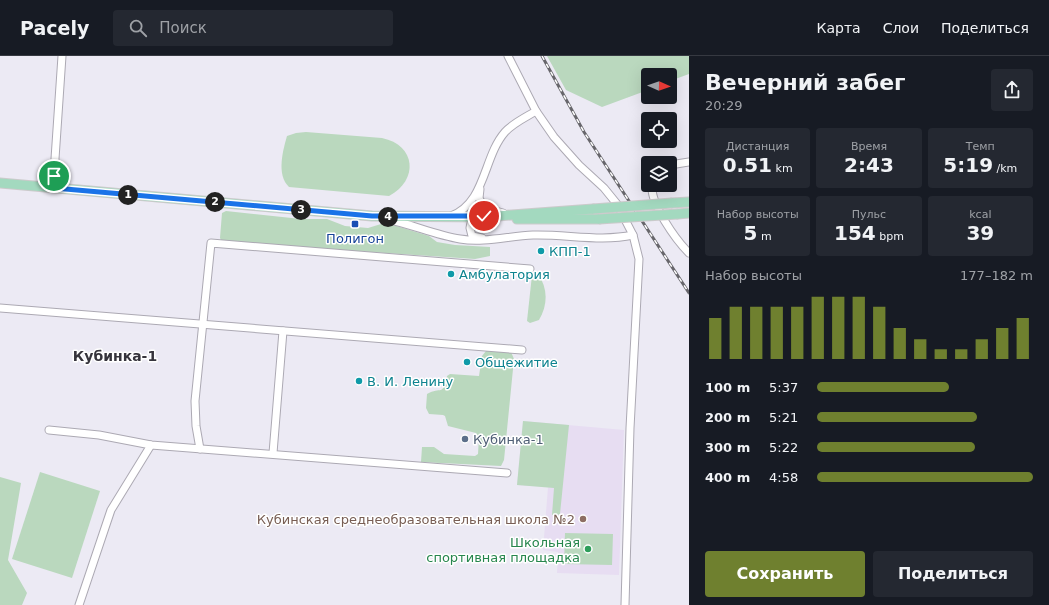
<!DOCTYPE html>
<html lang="ru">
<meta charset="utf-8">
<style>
:root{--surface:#171b24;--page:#242831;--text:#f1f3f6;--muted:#9ea1a6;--line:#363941;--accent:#6f802f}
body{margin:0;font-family:"DejaVu Sans",sans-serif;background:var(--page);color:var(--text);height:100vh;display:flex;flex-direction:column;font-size:15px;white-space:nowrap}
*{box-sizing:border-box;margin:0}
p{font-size:13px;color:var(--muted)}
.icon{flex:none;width:22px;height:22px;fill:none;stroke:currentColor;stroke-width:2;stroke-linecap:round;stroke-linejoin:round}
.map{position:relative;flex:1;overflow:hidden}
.side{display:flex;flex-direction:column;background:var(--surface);width:360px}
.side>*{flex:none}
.needle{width:26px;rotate:92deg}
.fabs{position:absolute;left:641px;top:12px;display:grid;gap:8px}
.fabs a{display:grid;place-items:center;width:36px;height:36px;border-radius:4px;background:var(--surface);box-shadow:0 4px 16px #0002;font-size:20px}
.pin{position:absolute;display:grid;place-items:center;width:34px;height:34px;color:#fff;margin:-17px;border:2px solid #fff;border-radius:50%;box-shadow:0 1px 4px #0007}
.km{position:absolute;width:20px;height:20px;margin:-10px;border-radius:50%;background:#222;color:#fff;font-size:11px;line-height:20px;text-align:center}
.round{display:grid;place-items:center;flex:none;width:42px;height:42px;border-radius:4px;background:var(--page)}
.summary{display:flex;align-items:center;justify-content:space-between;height:68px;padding:0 16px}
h1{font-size:22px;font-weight:700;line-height:30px}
.stats{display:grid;grid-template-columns:repeat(3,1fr);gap:6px;height:68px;padding:4px 16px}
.stats div{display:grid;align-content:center;border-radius:4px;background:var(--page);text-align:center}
.stats b{font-size:20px;font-weight:700}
.stats small{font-size:11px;font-weight:400}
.stats p{font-size:11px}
.chart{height:112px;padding:8px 16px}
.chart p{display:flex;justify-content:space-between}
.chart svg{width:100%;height:72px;margin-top:4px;stroke:var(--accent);stroke-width:6}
.action{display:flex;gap:8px;margin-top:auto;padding:8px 16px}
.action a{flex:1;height:46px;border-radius:4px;background:var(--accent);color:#fff;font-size:16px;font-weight:700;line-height:46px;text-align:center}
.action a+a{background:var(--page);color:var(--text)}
ul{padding:0 16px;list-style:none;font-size:13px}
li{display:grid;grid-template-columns:64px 48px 1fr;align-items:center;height:30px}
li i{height:10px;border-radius:5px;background:var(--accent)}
header{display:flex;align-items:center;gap:24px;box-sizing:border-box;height:56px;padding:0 20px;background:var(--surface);border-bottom:1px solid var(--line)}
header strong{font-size:19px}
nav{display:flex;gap:22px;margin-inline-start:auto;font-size:14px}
.search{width:280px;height:36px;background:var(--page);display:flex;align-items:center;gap:10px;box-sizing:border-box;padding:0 14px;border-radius:4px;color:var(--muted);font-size:15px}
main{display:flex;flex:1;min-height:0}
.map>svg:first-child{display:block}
.education{fill:#e7ddf2}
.green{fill:#bad8be}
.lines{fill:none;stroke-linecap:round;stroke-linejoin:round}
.minor-casing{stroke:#aca9b3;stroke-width:9}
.major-casing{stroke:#cbcacb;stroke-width:11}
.minor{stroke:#fff;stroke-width:7}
.major{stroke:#a3d9bf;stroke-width:9}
.rail-casing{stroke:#67666b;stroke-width:3}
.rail{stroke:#fff;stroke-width:1.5;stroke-dasharray:4.5;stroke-linecap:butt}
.major-bridge-casing{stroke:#cbcacb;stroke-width:11;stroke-linecap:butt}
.major-bridge{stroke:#a3d9bf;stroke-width:9}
.route-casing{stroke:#fff;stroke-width:8}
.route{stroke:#1a73e8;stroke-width:5}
.transit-dot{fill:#1a4fb4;stroke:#fff;stroke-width:1.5}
.culture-dot{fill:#0f9aa8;stroke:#fff;stroke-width:1.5}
.service-dot{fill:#5c6f8a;stroke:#fff;stroke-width:1.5}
.education-dot{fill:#8d6e63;stroke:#fff;stroke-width:1.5}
.leisure-dot{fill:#2e9e5b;stroke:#fff;stroke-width:1.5}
.labels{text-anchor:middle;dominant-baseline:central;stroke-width:3;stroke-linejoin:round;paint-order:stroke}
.transit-label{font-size:13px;fill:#164399;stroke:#fff}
.culture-label{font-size:13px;fill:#0d838f;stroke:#fff;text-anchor:start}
.service-label{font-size:13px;fill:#4e5e75;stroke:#fff;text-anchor:start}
.education-label{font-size:13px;fill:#785e54;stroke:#fff;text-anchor:end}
.leisure-label{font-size:13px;fill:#27864d;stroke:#fff;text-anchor:end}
.neighbourhood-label{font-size:14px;font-weight:bold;fill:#36343c;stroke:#fff}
</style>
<header>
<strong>Pacely</strong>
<div class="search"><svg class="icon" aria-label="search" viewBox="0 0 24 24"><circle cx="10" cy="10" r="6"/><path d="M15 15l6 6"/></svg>Поиск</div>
<nav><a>Карта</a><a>Слои</a><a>Поделиться</a></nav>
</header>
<main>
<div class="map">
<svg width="689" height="549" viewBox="0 0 689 549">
<rect width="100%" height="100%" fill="#eceaf4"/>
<path class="education" d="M523 365 624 374 619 519 557 517 558 496 543 494 548 431 517 429Z"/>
<g class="green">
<path d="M547 0H689V18L670 25V19H648V34L602 51 566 34Z"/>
<path d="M306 76 382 82C416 89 419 124 389 140L289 131C276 119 283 94 287 80L296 77Z"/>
<path d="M226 155 301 163H327L345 170 368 172 381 168H390L429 180 437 186 455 189 490 191V200L475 203 222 186 220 182 222 157Z"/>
<path d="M535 218H538C548 232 548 249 539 264L530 267 527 265 532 219Z"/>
<path d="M491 294 511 296 514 303 504 404 501 410 421 406 422 391H434L444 398 475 400 478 398 479 381 476 377 448 370 445 360 443 359 429 358 426 352 427 338C441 330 443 341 447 320L450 318 479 320 482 300 486 295Z"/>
<path d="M523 365 569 369 560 458 558 459H552L554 432 517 429Z"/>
<path d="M40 416 100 435 72 522 12 503Z"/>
<path d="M0 421 21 427 8 504 27 537 22 549H0Z"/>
<path d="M565 477 613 478 612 509 564 508Z"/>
</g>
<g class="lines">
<g class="minor-casing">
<g id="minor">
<path d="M508 0 536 55 554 81 579 109 604 132 617 148 633 179 639 203 630 372 625 549"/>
<path d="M670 109 689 106"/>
<path d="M652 129C650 148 676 184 689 197"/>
<path d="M53 132 62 0"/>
<path d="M480 133 479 142 484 152 503 157"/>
<path d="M451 160C486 147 483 101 505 76 513 67 526 61 536 55"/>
<path d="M480 162 471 167 470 172 472 180 482 182"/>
<path d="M386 163C411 168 435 179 460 183 484 187 509 180 533 179 566 178 601 186 633 179"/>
<path d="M0 252 522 294"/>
<path d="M49 374 99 379 151 389 507 417"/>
<path d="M200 393 196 370 195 345 211 187 530 213"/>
<path d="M273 397 283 275"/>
<path d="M79 549 111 454 151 389"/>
</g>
</g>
<g class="major-casing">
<g id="major">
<path d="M0 127 372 160 484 161 593 153"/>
<path d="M672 147 689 146"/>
<path d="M678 158 689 157"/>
<path d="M517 163H599"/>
</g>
</g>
<use href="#minor" class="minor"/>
<use href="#major" class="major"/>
<g class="rail-casing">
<path id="rail" d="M542 0 584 76 689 237"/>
</g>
<use href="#rail" class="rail"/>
<g class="major-bridge-casing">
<g id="major-bridge">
<path d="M593 153 672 147"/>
<path d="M599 163 678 158"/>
</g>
</g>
<use href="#major-bridge" class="major-bridge"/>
</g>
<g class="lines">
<g class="route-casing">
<path id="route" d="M54 120V132L372 160H484"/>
</g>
<use href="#route" class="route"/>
</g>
<rect class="transit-dot" x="351" y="164" width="8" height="8" rx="2"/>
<g class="culture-dot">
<circle cx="541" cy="195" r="4"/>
<circle cx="451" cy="218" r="4"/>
<circle cx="467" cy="306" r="4"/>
<circle cx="359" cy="325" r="4"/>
</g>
<circle class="service-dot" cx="465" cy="383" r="4"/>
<circle class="education-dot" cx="583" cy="463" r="4"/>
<circle class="leisure-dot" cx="588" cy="493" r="4"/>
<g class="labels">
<g class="transit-label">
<text x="355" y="182">Полигон</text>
</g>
<g class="culture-label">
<text x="549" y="195">КПП-1</text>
<text x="459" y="218">Амбулатория</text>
<text x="475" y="306">Общежитие</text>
<text x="367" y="325">В. И. Ленину</text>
</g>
<g class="service-label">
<text x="473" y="383">Кубинка-1</text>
</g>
<g class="education-label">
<text x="575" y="463">Кубинская среднеобразовательная школа №2</text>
</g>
<g class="leisure-label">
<text x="580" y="486">Школьная<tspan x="580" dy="15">спортивная площадка</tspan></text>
</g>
<g class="neighbourhood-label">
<text x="115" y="300">Кубинка-1</text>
</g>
</g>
</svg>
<div class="fabs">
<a><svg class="needle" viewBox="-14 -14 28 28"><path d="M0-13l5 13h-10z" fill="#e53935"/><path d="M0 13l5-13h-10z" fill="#9ea1a6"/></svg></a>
<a><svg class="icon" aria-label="locate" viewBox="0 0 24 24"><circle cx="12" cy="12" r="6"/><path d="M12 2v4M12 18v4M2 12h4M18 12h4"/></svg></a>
<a><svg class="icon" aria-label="layers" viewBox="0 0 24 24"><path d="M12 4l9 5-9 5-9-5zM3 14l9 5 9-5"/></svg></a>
</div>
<div class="pin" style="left:54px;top:120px;background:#1e9e55"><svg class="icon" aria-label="arrive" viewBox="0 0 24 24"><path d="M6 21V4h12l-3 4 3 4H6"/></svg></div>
<div class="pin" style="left:484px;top:160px;background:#d93025"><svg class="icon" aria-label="check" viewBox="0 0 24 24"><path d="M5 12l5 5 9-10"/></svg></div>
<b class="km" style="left:128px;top:139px">1</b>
<b class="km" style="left:215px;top:146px">2</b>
<b class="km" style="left:301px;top:154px">3</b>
<b class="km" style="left:388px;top:161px">4</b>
</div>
<section class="side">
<div class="summary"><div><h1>Вечерний забег</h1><p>20:29</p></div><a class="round"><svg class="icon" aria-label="share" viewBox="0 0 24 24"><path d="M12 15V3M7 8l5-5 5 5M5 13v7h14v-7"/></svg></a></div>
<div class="stats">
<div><p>Дистанция</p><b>0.51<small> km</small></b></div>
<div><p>Время</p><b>2:43</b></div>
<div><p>Темп</p><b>5:19<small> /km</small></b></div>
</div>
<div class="stats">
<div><p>Набор высоты</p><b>5<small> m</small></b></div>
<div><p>Пульс</p><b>154<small> bpm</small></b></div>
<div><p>kcal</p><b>39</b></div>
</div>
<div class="chart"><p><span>Набор высоты</span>177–182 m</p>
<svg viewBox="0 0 160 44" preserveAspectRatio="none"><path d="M5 44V19M15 44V12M25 44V12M35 44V12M45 44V12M55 44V6M65 44V6M75 44V6M85 44V12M95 44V25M105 44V32M115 44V38M125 44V38M135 44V32M145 44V25M155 44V19"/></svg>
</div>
<ul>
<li><b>100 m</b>5:37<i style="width:61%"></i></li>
<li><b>200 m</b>5:21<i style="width:74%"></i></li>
<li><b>300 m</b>5:22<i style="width:73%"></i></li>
<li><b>400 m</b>4:58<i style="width:100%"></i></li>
</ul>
<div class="action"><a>Сохранить</a><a>Поделиться</a></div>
</section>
</main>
